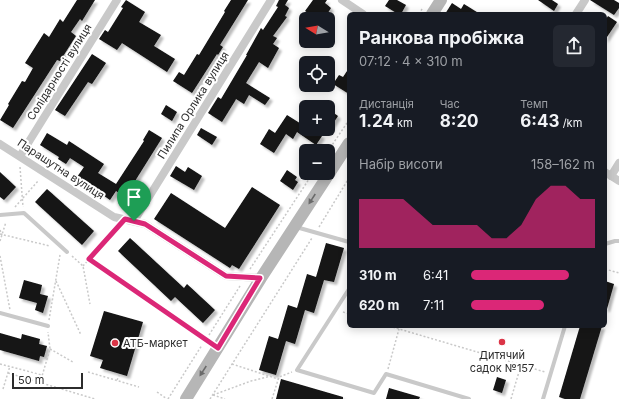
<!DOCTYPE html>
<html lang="uk">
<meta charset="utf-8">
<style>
:root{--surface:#171b24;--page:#242831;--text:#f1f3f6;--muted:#9ea1a6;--accent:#db2777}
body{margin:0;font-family:Inter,sans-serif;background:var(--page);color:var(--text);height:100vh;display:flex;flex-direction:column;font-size:15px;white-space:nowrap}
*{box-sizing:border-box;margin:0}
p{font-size:13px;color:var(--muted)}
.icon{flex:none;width:22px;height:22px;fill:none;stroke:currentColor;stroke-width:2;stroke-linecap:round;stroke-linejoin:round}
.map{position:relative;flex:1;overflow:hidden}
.sheet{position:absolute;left:347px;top:12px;width:260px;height:316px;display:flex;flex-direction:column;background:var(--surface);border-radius:6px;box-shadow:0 2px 10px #0003}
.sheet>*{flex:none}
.needle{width:26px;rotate:281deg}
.tools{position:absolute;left:299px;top:12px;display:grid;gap:8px}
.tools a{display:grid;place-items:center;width:36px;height:36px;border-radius:6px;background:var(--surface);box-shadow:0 2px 10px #0003;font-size:20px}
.scale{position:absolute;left:12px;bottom:10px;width:71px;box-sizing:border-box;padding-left:4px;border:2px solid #2c2c2c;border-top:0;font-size:11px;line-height:14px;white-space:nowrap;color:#2c2c2c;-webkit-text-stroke:3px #fff;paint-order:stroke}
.pin{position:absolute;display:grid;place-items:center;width:34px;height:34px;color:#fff;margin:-41px -17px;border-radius:50% 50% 50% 0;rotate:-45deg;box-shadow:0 0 4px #0007}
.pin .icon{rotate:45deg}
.round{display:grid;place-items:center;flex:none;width:42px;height:42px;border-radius:6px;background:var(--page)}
.head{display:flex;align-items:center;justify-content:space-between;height:68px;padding:0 12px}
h1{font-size:18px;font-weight:700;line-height:30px}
.figures{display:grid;grid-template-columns:repeat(3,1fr);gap:6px;height:68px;padding:4px 12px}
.figures div{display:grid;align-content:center}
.figures b{font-size:17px;font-weight:700}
.figures small{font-size:11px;font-weight:400}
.figures p{font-size:11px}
.chart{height:112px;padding:8px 12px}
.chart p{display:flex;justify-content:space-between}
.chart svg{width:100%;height:72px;margin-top:4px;fill:var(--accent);opacity:.7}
ul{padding:0 12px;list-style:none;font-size:13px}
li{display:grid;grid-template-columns:64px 48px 1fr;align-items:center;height:30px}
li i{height:10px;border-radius:5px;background:var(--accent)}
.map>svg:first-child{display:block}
.building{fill:#131313;filter:url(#shadow)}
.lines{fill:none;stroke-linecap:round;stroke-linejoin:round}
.path{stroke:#c9c9c9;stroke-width:1.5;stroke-dasharray:2 2;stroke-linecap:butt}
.lane{stroke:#c9c9c9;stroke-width:4}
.street{stroke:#c9c9c9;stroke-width:8}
.secondary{stroke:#b6b6b6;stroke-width:12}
.oneway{fill:#6a6a6a}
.route-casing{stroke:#fff;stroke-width:8}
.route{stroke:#db2777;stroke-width:5}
.poi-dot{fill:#db3547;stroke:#fff;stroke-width:1.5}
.labels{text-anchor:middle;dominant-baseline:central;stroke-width:4;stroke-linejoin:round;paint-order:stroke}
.street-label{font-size:11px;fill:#2c2c2c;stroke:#fff}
.poi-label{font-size:11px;fill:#2c2c2c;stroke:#fff;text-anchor:start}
</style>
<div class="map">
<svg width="619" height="399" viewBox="0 0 619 399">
<defs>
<filter id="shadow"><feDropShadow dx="3" dy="3" stdDeviation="1" flood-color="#0004"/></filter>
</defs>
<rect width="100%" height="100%" fill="#fff"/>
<g class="building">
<path d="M77 0H95L82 21 80 19 71 32 76 36 60 61 57 60 13 128 0 120 9 105 8 104 22 81 25 82 33 68 25 63 44 33 49 37 60 19 63 22Z"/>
<path d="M126 0 145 12 139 22 161 35 154 46 175 59 167 72 122 43 117 50 99 39 105 30 108 32 123 8 121 7Z"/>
<path d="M231 0H248L220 45 223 47 218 55 217 54 192 93 173 81 179 72 184 75 197 54 199 55 225 12 224 11Z"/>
<path d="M279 0H288L285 5 289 8 285 16 287 17 273 36 277 38 273 44 279 48 268 68 259 62 246 83 270 98 265 105 249 95 244 104 236 99 235 101 222 122 208 113 218 97 221 99 247 55H246L261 28 263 30 278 7 276 6Z"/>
<path d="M313 0H327L325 3 331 8 324 19H317L305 11Z"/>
<path d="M389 0H397L406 5 401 14H398L385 6Z"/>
<path d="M538 0H552L558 4 554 11Z"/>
<path d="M590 0H614L619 3V8L614 15Z"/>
<path d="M452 3 461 9 464 4 480 14H445Z"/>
<path d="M608 16 617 22 605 40V21Z"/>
<path d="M92 54 106 63 92 84 88 82 65 116 55 110Z"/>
<path d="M349 68V94L333 84 339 75 343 77Z"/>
<path d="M166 105 177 112 172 121 161 114Z"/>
<path d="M328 109 338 116 328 131Z"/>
<path d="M287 115 306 127V129H311L322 136 316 145 297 132 293 139 286 134 274 153 260 144 269 129 275 133Z"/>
<path d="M201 128 217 137 212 145 197 135Z"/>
<path d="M149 130 162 138 125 197 116 191 110 200 100 193 101 191 77 177 84 167 70 158 66 164 58 159 59 157 40 145 47 133 67 145 69 141 104 164 98 173 116 184 144 141 143 140Z"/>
<path d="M176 166 185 172 188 167 202 176 194 190 170 176Z"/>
<path d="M287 170 297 177 295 180 298 182 293 190 280 181Z"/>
<path d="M0 172 16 187 4 200 0 197Z"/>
<path d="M252 187 280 205 239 269 232 265 230 268 154 219 171 193 225 228Z"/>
<path d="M47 189 94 231 82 245 35 202Z"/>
<path d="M130 238 184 288 187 284 215 310 203 323 175 297 171 301 118 251Z"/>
<path d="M326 243 344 248 334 282 324 280 314 313 305 310 295 344 286 341 276 375 259 370 269 336 278 339 288 305 297 308 307 274 316 277Z"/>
<path d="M24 280 42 285 40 294 48 296 43 313 35 310 37 303 19 298Z"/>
<path d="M605 281 614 284 607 309H605Z"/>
<path d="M104 311 143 322 127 376 100 368 103 360 90 356Z"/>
<path d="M580 326H602L580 399H565L559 397Z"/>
<path d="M0 333 21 339 22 334 40 339 39 344 47 346 44 357 40 356 39 361 0 350Z"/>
<path d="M497 377 506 380 502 393 493 390Z"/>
<path d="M281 379 343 397V399H276Z"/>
<path d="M389 388 420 397 419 399H386Z"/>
</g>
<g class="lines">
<g class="path">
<path d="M419 14 422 9"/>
<path d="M328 151 349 120"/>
<path d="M20 167 23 207"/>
<path d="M15 207 39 180"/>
<path d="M319 227 349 178"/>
<path d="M0 230 2 235"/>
<path d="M0 234 50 246"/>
<path d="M0 241 6 222"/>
<path d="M0 256 10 310"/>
<path d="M72 256 83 266 90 304"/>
<path d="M89 259 101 267"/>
<path d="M83 266 118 227"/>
<path d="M250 269 313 173"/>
<path d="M605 269 619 273"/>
<path d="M56 281 81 335"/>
<path d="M343 312 349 314"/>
<path d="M49 320 60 255"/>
<path d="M389 326 545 372"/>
<path d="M209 335 240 286"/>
<path d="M50 349 73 362"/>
<path d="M0 364 42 375"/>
<path d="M232 364 278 379"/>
<path d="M388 369 399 329"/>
<path d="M88 372 139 387"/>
<path d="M8 373 95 399"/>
<path d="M117 380 120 374"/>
<path d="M40 383 50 349 48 332"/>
<path d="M3 389 10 366"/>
<path d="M157 392 167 399"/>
<path d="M213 395 251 381 271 376"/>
<path d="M213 395 225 399"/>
<path d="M168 399 202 345"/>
<path d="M210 399 312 238"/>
<path d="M272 399 279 377 292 372"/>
<path d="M511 399 521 365"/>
</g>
<g class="lane">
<path d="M0 215 24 213 67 252"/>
<path d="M296 227 349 242"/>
<path d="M605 244 615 241H619"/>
<path d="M106 271 216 347"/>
<path d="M349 289 297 370 374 393 386 374 469 399"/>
<path d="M0 313 48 326"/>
<path d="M543 399 565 326"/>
</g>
<g class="street">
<path d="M342 0 363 14"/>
<path d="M576 14 585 0"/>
<path d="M0 144 114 217 145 224 226 276 261 278"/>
<path d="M20 156 117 0"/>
<path d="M605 172 619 181"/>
<path d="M611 176 619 163"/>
<path d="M134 221 271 0"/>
</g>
<g class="secondary">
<path d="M432 14 441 0"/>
<path d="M186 399 261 278 349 143"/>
</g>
</g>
<defs><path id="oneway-solid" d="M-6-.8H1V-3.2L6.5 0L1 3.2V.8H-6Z"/></defs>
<g class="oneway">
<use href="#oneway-solid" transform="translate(312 199) rotate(123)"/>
<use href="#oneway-solid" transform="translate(203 371) rotate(123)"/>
</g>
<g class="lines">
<g class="route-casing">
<path id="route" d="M125 219 145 224 226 276 260 278 218 348 89 259Z"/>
</g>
<use href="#route" class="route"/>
</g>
<g class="poi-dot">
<circle cx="502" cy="342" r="4"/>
<circle cx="115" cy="343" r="4"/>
</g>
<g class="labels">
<g class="street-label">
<text transform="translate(59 72) rotate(-58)">Солідарності вулиця</text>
<text transform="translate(193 105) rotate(-58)">Пилипа Орлика вулиця</text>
<text transform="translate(61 169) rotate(33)">Парашутна вулиця</text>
</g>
<g class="poi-label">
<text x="123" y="343">АТБ-маркет</text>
<text x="502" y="355" text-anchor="middle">Дитячий<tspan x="502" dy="13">садок №157</tspan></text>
</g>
</g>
</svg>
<div class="tools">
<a><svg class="needle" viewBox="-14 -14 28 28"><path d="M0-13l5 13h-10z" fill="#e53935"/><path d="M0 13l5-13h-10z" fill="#9ea1a6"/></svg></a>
<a><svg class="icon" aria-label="locate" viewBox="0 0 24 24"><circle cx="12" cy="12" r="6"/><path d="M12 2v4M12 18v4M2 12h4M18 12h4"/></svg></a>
<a>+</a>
<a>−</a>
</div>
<div class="scale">50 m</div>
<div class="pin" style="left:134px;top:221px;background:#1e9e55"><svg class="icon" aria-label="arrive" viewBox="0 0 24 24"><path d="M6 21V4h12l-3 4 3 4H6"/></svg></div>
<section class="sheet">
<div class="head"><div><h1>Ранкова пробіжка</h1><p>07:12 · 4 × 310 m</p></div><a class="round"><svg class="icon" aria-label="share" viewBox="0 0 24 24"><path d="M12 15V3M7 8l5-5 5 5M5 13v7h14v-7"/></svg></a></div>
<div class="figures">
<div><p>Дистанція</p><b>1.24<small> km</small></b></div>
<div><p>Час</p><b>8:20</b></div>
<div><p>Темп</p><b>6:43<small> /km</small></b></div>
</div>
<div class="chart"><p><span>Набір висоти</span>158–162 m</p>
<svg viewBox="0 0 160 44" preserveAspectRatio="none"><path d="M0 44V14L10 14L20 14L30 14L40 22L50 30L60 30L70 30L80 30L90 38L100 38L110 30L120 14L130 6L140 6L150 14L160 14V44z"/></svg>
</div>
<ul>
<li><b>310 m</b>6:41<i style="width:79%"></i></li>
<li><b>620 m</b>7:11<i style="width:59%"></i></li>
</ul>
</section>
</div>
